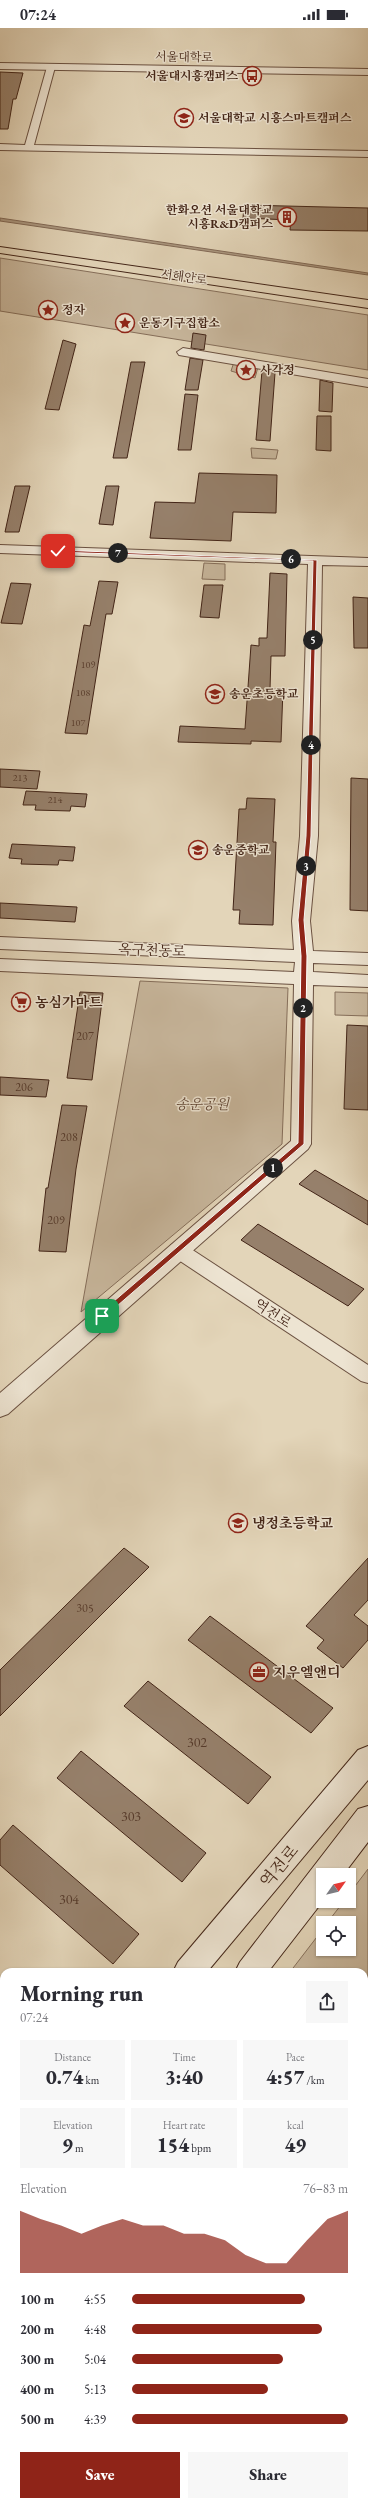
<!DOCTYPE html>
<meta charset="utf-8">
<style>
:root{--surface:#fff;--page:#f7f7f7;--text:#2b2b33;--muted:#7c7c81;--accent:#8f2418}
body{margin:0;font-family:"EB Garamond","Noto Serif KR",serif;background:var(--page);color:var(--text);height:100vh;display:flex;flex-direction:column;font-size:15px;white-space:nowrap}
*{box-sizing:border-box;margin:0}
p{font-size:13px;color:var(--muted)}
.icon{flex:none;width:22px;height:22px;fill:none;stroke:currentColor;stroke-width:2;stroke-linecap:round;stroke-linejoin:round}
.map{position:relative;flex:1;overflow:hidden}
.panel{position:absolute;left:0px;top:1940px;width:368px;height:538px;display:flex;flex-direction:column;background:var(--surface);border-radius:12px 12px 0 0;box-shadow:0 1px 3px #0004}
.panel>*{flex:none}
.needle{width:26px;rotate:56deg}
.fabs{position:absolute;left:316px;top:1840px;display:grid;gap:8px}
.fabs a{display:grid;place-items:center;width:40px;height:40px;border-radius:0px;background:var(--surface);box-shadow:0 1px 3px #0004;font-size:20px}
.pin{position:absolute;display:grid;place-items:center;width:34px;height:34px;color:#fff;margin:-17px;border-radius:8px;box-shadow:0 2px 6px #0006}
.km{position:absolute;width:20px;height:20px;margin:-10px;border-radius:50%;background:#222;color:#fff;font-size:11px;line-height:20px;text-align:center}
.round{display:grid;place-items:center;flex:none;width:42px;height:42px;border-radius:0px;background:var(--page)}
.headline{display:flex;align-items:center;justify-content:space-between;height:68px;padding:0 20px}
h1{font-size:22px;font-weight:800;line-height:30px}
.stats{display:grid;grid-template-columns:repeat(3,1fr);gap:6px;height:68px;padding:4px 20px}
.stats div{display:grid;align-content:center;border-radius:0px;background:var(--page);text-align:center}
.stats b{font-size:20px;font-weight:800}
.stats small{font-size:11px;font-weight:400}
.stats p{font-size:11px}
.chart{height:112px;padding:8px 20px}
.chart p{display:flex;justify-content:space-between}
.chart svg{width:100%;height:72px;margin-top:4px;fill:var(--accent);opacity:.7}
.primary-button{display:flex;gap:8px;margin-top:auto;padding:8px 20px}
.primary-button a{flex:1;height:46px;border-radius:0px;background:var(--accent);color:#fff;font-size:16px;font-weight:800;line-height:46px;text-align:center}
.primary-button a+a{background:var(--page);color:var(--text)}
ul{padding:0 20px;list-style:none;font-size:13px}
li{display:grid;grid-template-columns:64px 48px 1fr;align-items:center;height:30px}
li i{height:10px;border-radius:5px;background:var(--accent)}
.status{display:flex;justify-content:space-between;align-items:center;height:28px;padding:0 20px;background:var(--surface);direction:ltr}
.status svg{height:11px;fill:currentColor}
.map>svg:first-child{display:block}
.green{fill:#c8b79d;stroke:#856e5a}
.water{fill:#ac9982;stroke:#826a57}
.building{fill:#96806b;stroke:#422417}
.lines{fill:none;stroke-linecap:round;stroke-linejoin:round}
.minor-casing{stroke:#6a5040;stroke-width:2}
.tertiary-casing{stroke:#6a5040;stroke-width:2}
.secondary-casing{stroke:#422417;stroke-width:2}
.primary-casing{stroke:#422417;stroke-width:2}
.minor{fill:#ede4d2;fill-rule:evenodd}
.tertiary{fill:#ede4d2;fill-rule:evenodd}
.secondary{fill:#ede4d2;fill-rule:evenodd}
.primary{fill:#e3d5b9;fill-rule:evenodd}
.rail-casing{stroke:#422417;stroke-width:6}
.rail{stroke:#ede4d2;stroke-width:4.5;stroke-dasharray:13;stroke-linecap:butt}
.route{fill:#8f2418;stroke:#fff}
.labels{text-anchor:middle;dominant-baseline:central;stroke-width:3;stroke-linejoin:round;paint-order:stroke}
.far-number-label{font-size:10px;fill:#573b2c}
.far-street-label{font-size:12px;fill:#422417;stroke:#ede4d2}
.far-poi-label{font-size:12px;font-weight:bold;fill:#422417;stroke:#ede4d2;text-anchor:start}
.number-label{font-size:12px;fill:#573b2c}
.street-label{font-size:14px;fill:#422417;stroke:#ede4d2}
.poi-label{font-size:14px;font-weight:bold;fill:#422417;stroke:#ede4d2;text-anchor:start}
.park-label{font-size:14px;font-style:italic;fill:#644938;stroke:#ede4d2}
.near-number-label{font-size:14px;fill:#573b2c}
.near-street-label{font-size:17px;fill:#422417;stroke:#ede4d2}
</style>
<div class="status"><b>07:24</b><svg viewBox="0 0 49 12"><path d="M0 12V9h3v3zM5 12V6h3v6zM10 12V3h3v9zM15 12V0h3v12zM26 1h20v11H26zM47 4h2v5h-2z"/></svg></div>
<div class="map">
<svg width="368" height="2478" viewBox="0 0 368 2478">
<rect width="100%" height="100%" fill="#e3d5b9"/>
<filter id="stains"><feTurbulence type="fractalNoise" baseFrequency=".005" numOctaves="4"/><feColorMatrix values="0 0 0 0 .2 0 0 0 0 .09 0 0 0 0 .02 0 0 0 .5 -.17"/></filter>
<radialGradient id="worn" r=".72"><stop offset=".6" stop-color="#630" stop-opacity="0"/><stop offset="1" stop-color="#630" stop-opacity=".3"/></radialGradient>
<g class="green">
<path d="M0 230 368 287V342L0 283Z"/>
<path d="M234 334 258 339 255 350 231 343Z"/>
<path d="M251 420 278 422 276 431 252 430Z"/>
<path d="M204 535 225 536V552L202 551Z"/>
<path d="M140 953 288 960 282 1116 81 1284Z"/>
<path d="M335 964 368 965V988L335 987Z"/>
<path d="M368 1841V2034L364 2037V1944H290L323 1901V1921H349V1895H327L344 1873H349V1866Z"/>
<path d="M4 2283V2368L0 2372V2288Z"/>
</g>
<path class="water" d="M0 190 368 245V247L0 193Z"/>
<g class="building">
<path d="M0 44 23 45 16 71H13L8 101H0Z"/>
<path d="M244 177 368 180V203L290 202 291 192 243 190Z"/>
<path d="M193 305 206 307 204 322 191 320Z"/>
<path d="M63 312 76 316 59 382 45 381Z"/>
<path d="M190 330 203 332 198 362H185Z"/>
<path d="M131 334H145L127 430H113Z"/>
<path d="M262 343 275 345 270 413 256 412Z"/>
<path d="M320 352 333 355 332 384 319 383Z"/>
<path d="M185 366 198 367 191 422H178Z"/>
<path d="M317 388H331V423L316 422Z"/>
<path d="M199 445 277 447 276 485 233 484 231 513 150 510 155 474 195 475Z"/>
<path d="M15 458H30L19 504H5Z"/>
<path d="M106 458H119L113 497 99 496Z"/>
<path d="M270 545 287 546 285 628H271L270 661H283L281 714 251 713V716L178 714 180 698 245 701 251 617 259 618V610H267Z"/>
<path d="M99 553 118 554 112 586H106L87 706 65 705 84 597 90 598Z"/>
<path d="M11 555 31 556 22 596 1 595Z"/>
<path d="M204 557H223L219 590 200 589Z"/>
<path d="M353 569 368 570V620H354Z"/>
<path d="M0 741 40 743 37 761 0 759Z"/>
<path d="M351 750 368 751V883L350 882Z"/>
<path d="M26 763 87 766 85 779 71 778 70 783 35 782 36 777H23Z"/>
<path d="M247 770 275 771 273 814H276L273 897 239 896 240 882H233L239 781H246Z"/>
<path d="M12 816 75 819 73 833 59 832 58 837 21 836 22 831 9 830Z"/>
<path d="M0 875 77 879 75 894 0 890Z"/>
<path d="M80 964 103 965 92 1052 67 1050Z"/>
<path d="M347 997 368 998V1082L344 1081Z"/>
<path d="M0 1049 49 1052 46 1069 0 1067Z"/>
<path d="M62 1077 87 1078 76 1141 66 1224 39 1223 46 1160H48Z"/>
<path d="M315 1142 368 1173V1197L299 1156Z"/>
<path d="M258 1196 364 1261 348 1278 241 1212Z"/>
<path d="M124 1520 149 1539 0 1688V1642Z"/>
<path d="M368 1530V1572L354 1587 368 1598V1612L343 1640 317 1620 324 1612 306 1598Z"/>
<path d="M210 1588 333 1680 311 1705 188 1612Z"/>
<path d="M148 1653 271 1749 248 1776 124 1678Z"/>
<path d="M81 1723 206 1825 182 1854 57 1750Z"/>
<path d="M13 1797 139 1906 113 1936 0 1837V1812Z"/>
</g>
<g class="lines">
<g class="minor-casing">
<g id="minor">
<path d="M51 37 55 39 34 117 368 123V129L0 122V116L25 117 47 39Z"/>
<path d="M178 1215 185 1217 368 1337V1355L361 1353 171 1227 169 1222 171 1217Z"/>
</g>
</g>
<g class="tertiary-casing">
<g id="tertiary">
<path d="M0 35 368 41V47L0 41Z"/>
<path d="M183 320 368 351V359L179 327 177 324Z"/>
<path d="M0 517 368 530V538L322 537 318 808 310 893 313 923 368 925V937L313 935V944L368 947V959L313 957 311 1116 308 1121 8 1386 0 1389V1365L291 1113 294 956 0 943V931L294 944 295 934 0 921V909L294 922 292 893 300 808 308 536 0 525Z"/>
</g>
</g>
<g class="secondary-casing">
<g id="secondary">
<path d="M368 1718V1752L207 1944H173L178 1934 358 1722Z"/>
<path d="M368 1778V1814L343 1847H323V1873L268 1944H235L240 1934 358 1781Z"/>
<path d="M4 2142V2177L0 2179V2144Z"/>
<path d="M4 2218V2253L0 2254V2219Z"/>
</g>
</g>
<g class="primary-casing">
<path id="primary" d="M0 219 368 272V280L0 225Z"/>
</g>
<use href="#minor" class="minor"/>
<use href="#tertiary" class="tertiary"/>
<use href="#secondary" class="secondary"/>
<use href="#primary" class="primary"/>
<g class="rail-casing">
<g id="rail">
<path d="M364 2060 368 2057"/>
<path d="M364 2082 368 2078"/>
<path d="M0 2417 4 2411"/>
<path d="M0 2449 4 2444"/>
</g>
</g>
<use href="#rail" class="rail"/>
</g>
<path class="route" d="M58 522 317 532 311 808 304 892 307 928 304 1116 102 1291 99 1286 298 1115 301 928 298 892 306 808 313 533 56 524Z"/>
<defs>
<g id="bus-ring" transform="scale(1)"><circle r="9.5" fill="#ede4d2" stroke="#8f2418" stroke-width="1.5"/><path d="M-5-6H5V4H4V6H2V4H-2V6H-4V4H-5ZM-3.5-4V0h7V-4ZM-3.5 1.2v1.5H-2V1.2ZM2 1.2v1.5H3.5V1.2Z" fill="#8f2418"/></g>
<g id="university-ring" transform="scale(1)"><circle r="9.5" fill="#ede4d2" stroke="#8f2418" stroke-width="1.5"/><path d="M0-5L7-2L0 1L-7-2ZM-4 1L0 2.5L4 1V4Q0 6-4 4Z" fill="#8f2418"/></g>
<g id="building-ring" transform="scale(1)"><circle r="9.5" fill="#ede4d2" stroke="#8f2418" stroke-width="1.5"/><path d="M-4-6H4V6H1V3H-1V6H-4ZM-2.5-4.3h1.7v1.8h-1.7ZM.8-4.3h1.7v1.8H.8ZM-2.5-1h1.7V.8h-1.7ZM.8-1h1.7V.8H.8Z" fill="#8f2418"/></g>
<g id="sight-ring" transform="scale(1)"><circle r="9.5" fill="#ede4d2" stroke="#8f2418" stroke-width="1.5"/><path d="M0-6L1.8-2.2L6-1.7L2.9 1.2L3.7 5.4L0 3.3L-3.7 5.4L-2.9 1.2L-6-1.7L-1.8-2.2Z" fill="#8f2418"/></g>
<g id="school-ring" transform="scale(1)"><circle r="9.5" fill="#ede4d2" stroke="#8f2418" stroke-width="1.5"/><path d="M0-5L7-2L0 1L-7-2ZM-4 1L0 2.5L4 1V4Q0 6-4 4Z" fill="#8f2418"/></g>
<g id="supermarket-ring" transform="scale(1)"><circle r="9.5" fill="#ede4d2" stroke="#8f2418" stroke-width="1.5"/><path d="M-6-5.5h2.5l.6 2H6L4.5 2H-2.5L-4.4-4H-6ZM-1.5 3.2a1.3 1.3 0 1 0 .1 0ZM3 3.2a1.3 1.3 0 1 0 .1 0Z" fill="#8f2418"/></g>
<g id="office-ring" transform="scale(1)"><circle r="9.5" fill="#ede4d2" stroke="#8f2418" stroke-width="1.5"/><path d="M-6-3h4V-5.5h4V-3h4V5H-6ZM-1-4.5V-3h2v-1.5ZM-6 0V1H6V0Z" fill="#8f2418"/></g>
</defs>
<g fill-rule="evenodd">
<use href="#bus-ring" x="252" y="48"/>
<use href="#university-ring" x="184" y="90"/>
<use href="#building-ring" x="287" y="189"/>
<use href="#sight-ring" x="48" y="282"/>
<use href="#sight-ring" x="125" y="295"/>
<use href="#sight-ring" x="246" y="342"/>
<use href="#school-ring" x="215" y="666"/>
<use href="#school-ring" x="198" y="822"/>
<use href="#supermarket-ring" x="21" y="974"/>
<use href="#school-ring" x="238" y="1495"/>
<use href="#office-ring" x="259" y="1644"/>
</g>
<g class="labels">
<g class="far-number-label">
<text x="88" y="636">109</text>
<text x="83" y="664">108</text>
<text x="78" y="694">107</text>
<text x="20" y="749">213</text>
<text x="55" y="771">214</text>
</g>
<g class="far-street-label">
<text transform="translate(184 29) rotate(1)">서울대학로</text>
<text transform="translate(184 249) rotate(8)">서해안로</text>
</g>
<g class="far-poi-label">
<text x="238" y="48" text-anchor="end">서울대시흥캠퍼스</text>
<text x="198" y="90">서울대학교 시흥스마트캠퍼스</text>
<text x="273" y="182" text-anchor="end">한화오션 서울대학교<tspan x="273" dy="14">시흥R&amp;D캠퍼스</tspan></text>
<text x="62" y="282">정자</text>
<text x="139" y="295">운동기구집합소</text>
<text x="260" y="342">사각정</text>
<text x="229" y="666">송운초등학교</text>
<text x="212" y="822">송운중학교</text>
</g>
<g class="number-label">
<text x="85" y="1008">207</text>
<text x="24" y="1059">206</text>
<text x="69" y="1109">208</text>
<text x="56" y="1192">209</text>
<text x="85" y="1580">305</text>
</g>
<g class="street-label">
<text transform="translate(152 922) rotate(2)">옥구천동로</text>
<text transform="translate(273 1285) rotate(33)">역전로</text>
</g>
<g class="poi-label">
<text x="35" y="974">농심가마트</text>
<text x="252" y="1495">냉정초등학교</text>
<text x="273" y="1644">지우엘앤디</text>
</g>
<g class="park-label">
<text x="202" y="1076">송운공원</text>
</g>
<g class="near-number-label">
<text x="197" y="1714">302</text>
<text x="131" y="1788">303</text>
<text x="69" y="1871">304</text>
</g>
<g class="near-street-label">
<text transform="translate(279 1838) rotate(-50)">역전로</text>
</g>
</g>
<rect width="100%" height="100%" filter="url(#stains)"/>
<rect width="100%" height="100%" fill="url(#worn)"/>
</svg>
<div class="fabs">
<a><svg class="needle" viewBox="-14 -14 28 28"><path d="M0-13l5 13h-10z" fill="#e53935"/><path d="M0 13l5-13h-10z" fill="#7c7c81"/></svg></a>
<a><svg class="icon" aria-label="locate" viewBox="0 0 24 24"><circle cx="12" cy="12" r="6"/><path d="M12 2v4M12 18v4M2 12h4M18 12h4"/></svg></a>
</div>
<div class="pin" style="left:102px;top:1288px;background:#1e9e55"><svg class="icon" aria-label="arrive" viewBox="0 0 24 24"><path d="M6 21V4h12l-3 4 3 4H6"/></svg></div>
<div class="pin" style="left:58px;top:523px;background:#d93025"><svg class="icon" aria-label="check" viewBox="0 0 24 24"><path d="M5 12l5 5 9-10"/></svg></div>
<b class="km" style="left:273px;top:1140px">1</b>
<b class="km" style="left:303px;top:980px">2</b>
<b class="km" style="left:306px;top:838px">3</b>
<b class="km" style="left:311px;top:717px">4</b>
<b class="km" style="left:313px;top:612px">5</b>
<b class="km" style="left:291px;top:531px">6</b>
<b class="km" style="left:118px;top:525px">7</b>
<section class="panel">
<div class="headline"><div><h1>Morning run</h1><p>07:24</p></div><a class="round"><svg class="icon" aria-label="share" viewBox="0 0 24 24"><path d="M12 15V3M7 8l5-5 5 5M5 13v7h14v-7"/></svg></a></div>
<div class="stats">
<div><p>Distance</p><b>0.74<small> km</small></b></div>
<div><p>Time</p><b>3:40</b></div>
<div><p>Pace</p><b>4:57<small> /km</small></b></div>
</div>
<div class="stats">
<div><p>Elevation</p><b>9<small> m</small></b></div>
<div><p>Heart rate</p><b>154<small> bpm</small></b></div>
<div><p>kcal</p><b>49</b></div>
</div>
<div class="chart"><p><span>Elevation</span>76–83 m</p>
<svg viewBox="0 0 160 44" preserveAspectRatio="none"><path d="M0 44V6L10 11L20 15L30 20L40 15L50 11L60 15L70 15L80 20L90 20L100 24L110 33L120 38L130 38L140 24L150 11L160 6V44z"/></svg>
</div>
<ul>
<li><b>100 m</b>4:55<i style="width:80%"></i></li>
<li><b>200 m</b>4:48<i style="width:88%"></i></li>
<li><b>300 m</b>5:04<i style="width:70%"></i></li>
<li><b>400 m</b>5:13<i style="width:63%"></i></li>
<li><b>500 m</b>4:39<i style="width:100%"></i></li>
</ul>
<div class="primary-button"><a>Save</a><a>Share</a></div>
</section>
</div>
